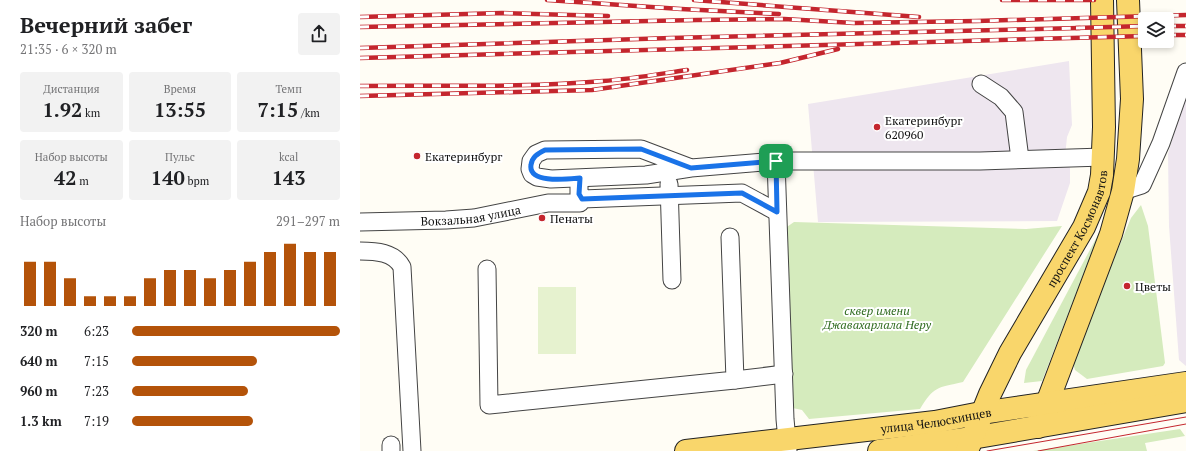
<!DOCTYPE html>
<html lang="ru">
<meta charset="utf-8">
<style>
:root{--surface:#fff;--page:#f2f2f2;--text:#202124;--muted:#757577;--accent:#b45309}
body{margin:0;font-family:"PT Serif",serif;background:var(--page);color:var(--text);height:100vh;display:flex;flex-direction:column;font-size:15px;white-space:nowrap}
*{box-sizing:border-box;margin:0}
p{font-size:13px;color:var(--muted)}
.icon{flex:none;width:22px;height:22px;fill:none;stroke:currentColor;stroke-width:2;stroke-linecap:round;stroke-linejoin:round}
.map{position:relative;flex:1;overflow:hidden}
.details{display:flex;flex-direction:column;background:var(--surface);width:360px}
.details>*{flex:none}
.controls{position:absolute;left:778px;top:12px;display:grid;gap:8px}
.controls a{display:grid;place-items:center;width:36px;height:36px;border-radius:4px;background:var(--surface);box-shadow:0 2px 6px #0003;font-size:20px}
.pin{position:absolute;display:grid;place-items:center;width:34px;height:34px;color:#fff;margin:-17px;border-radius:8px;box-shadow:0 2px 6px #0006}
.round{display:grid;place-items:center;flex:none;width:42px;height:42px;border-radius:4px;background:var(--page)}
.headline{display:flex;align-items:center;justify-content:space-between;height:68px;padding:0 20px}
h1{font-size:22px;font-weight:700;line-height:30px}
.figures{display:grid;grid-template-columns:repeat(3,1fr);gap:6px;height:68px;padding:4px 20px}
.figures div{display:grid;align-content:center;border-radius:4px;background:var(--page);text-align:center}
.figures b{font-size:20px;font-weight:700}
.figures small{font-size:11px;font-weight:400}
.figures p{font-size:11px}
.chart{height:112px;padding:8px 20px}
.chart p{display:flex;justify-content:space-between}
.chart svg{width:100%;height:72px;margin-top:4px;stroke:var(--accent);stroke-width:6}
ul{padding:0 20px;list-style:none;font-size:13px}
li{display:grid;grid-template-columns:64px 48px 1fr;align-items:center;height:30px}
li i{height:10px;border-radius:5px;background:var(--accent)}
main{display:flex;flex:1;min-height:0}
.map>svg:first-child{display:block}
.industrial{fill:#eee6ef}
.green{fill:#d5ebbd}
.pitch{fill:#e6f2cf}
.lines{fill:none;stroke-linecap:round;stroke-linejoin:round}
.minor-casing{stroke:#444;stroke-width:19}
.major-casing{stroke:#222;stroke-width:24}
.minor{stroke:#fff;stroke-width:17}
.major{stroke:#f9d66b;stroke-width:22}
.tram{stroke:#c4262e;stroke-width:1}
.rail-casing{stroke:#c4262e;stroke-width:4.5}
.rail{stroke:#fff;stroke-width:3;stroke-dasharray:9;stroke-linecap:butt}
.route-casing{stroke:#fff;stroke-width:8}
.route{stroke:#1a73e8;stroke-width:5}
.poi-dot{fill:#c4262e;stroke:#fff;stroke-width:1.5}
.labels{text-anchor:middle;dominant-baseline:central;stroke-width:4;stroke-linejoin:round;paint-order:stroke}
.poi-label{font-size:12px;fill:#111;stroke:#fff;text-anchor:start}
.street-label{font-size:12px;fill:#111;stroke:#fff}
.park-label{font-size:12px;font-style:italic;fill:#2f6b1f;stroke:#fff}
</style>
<main>
<section class="details">
<div class="headline"><div><h1>Вечерний забег</h1><p>21:35 · 6 × 320 m</p></div><a class="round"><svg class="icon" aria-label="share" viewBox="0 0 24 24"><path d="M12 15V3M7 8l5-5 5 5M5 13v7h14v-7"/></svg></a></div>
<div class="figures">
<div><p>Дистанция</p><b>1.92<small> km</small></b></div>
<div><p>Время</p><b>13:55</b></div>
<div><p>Темп</p><b>7:15<small> /km</small></b></div>
</div>
<div class="figures">
<div><p>Набор высоты</p><b>42<small> m</small></b></div>
<div><p>Пульс</p><b>140<small> bpm</small></b></div>
<div><p>kcal</p><b>143</b></div>
</div>
<div class="chart"><p><span>Набор высоты</span>291–297 m</p>
<svg viewBox="0 0 160 44" preserveAspectRatio="none"><path d="M5 44V17M15 44V17M25 44V27M35 44V38M45 44V38M55 44V38M65 44V27M75 44V22M85 44V22M95 44V27M105 44V22M115 44V17M125 44V11M135 44V6M145 44V11M155 44V11"/></svg>
</div>
<ul>
<li><b>320 m</b>6:23<i style="width:100%"></i></li>
<li><b>640 m</b>7:15<i style="width:60%"></i></li>
<li><b>960 m</b>7:23<i style="width:56%"></i></li>
<li><b>1.3 km</b>7:19<i style="width:58%"></i></li>
</ul>
</section>
<div class="map">
<svg width="826" height="451" viewBox="0 0 826 451">
<rect width="100%" height="100%" fill="#fffdf5"/>
<g class="industrial">
<path d="M709 61 712 125 707 137 705 157 710 168V183L697 221 458 222 448 104Z"/>
<path d="M826 92V366L819 360 809 226 808 154Z"/>
</g>
<g class="green">
<path d="M781 205 788 226 805 363 803 366 727 379 715 370 713 363 714 355 771 218Z"/>
<path d="M434 222 666 229 702 226 603 382C577 388 574 386 560 409L449 419 442 410 428 407 421 231Z"/>
<path d="M741 229 682 381 664 383 666 370Z"/>
<path d="M820 429 825 436 785 443 787 451H673Z"/>
</g>
<rect class="pitch" x="178" y="287" width="38" height="67"/>
<g class="lines">
<g class="minor-casing">
<g id="minor">
<path d="M621 84 641 97 654 112 660 159"/>
<path d="M416 161 425 419 428 451"/>
<path d="M331 168 281 149 185 150 176 154 171 161 170 169 172 174 177 177 191 179 286 175 331 168 416 161H620L743 157"/>
<path d="M309 184 312 280"/>
<path d="M219 186V194L222 199 382 193 417 212"/>
<path d="M763 191 782 185 801 143 826 72"/>
<path id="s1" d="M0 222 86 220 114 218 188 203H220"/>
<path d="M0 251C16 251 34 252 42 267L52 451"/>
<path d="M127 269 129 405 375 380 370 237"/>
<path d="M375 380 424 374"/>
<path d="M31 445V451"/>
</g>
</g>
<g class="major-casing">
<g id="major">
<path d="M678 427 751 234 763 191 768 159 772 99 768 0"/>
<path id="s2" d="M326 451 575 422 621 413 826 383"/>
<path d="M519 451 612 438 826 401"/>
<path id="s3" d="M607 451 630 394 650 353 724 227 739 192 742 175 744 127 742 0"/>
</g>
</g>
<use href="#minor" class="minor"/>
<use href="#major" class="major"/>
<g class="tram">
<path d="M627 451 826 417"/>
<path d="M678 451 826 424"/>
</g>
<g class="rail-casing">
<g id="rail">
<path d="M187 0 321 9 419 14"/>
<path d="M334 0 559 17"/>
<path d="M642 0H734"/>
<path d="M0 17 142 13 248 16"/>
<path d="M807 26H826"/>
<path d="M0 27 337 20 424 19 494 23 617 21 826 15"/>
<path d="M716 28 785 26"/>
<path d="M807 35H826"/>
<path d="M0 48 311 38 720 28"/>
<path d="M0 58 785 36"/>
<path d="M0 86C81 85 162 88 243 81 271 79 299 74 327 70"/>
<path d="M0 96 232 90 420 63 478 49"/>
</g>
</g>
<use href="#rail" class="rail"/>
</g>
<g class="lines">
<g class="route-casing">
<path id="route" d="M281 149 331 168 416 161 417 212 382 193 222 199 219 194 220 178C208 179 168 184 171 165 172 157 177 154 185 150Z"/>
</g>
<use href="#route" class="route"/>
</g>
<g class="poi-dot">
<circle cx="517" cy="127" r="4"/>
<circle cx="57" cy="156" r="4"/>
<circle cx="182" cy="218" r="4"/>
<circle cx="767" cy="286" r="4"/>
</g>
<g class="labels">
<g class="poi-label">
<text x="525" y="120">Екатеринбург<tspan x="525" dy="14">620960</tspan></text>
<text x="65" y="156">Екатеринбург</text>
<text x="190" y="218">Пенаты</text>
<text x="775" y="286">Цветы</text>
</g>
<g class="street-label">
<text stroke="none"><textPath href="#s1" startOffset="111">Вокзальная улица</textPath></text>
<text stroke="none"><textPath href="#s3" startOffset="249">проспект Космонавтов</textPath></text>
<text stroke="none"><textPath href="#s2" startOffset="252">улица Челюскинцев</textPath></text>
</g>
<g class="park-label">
<text x="517" y="310">сквер имени<tspan x="517" dy="14">Джавахарлала Неру</tspan></text>
</g>
</g>
</svg>
<div class="controls">
<a><svg class="icon" aria-label="layers" viewBox="0 0 24 24"><path d="M12 4l9 5-9 5-9-5zM3 14l9 5 9-5"/></svg></a>
</div>
<div class="pin" style="left:416px;top:161px;background:#1e9e55"><svg class="icon" aria-label="arrive" viewBox="0 0 24 24"><path d="M6 21V4h12l-3 4 3 4H6"/></svg></div>
</div>
</main>
